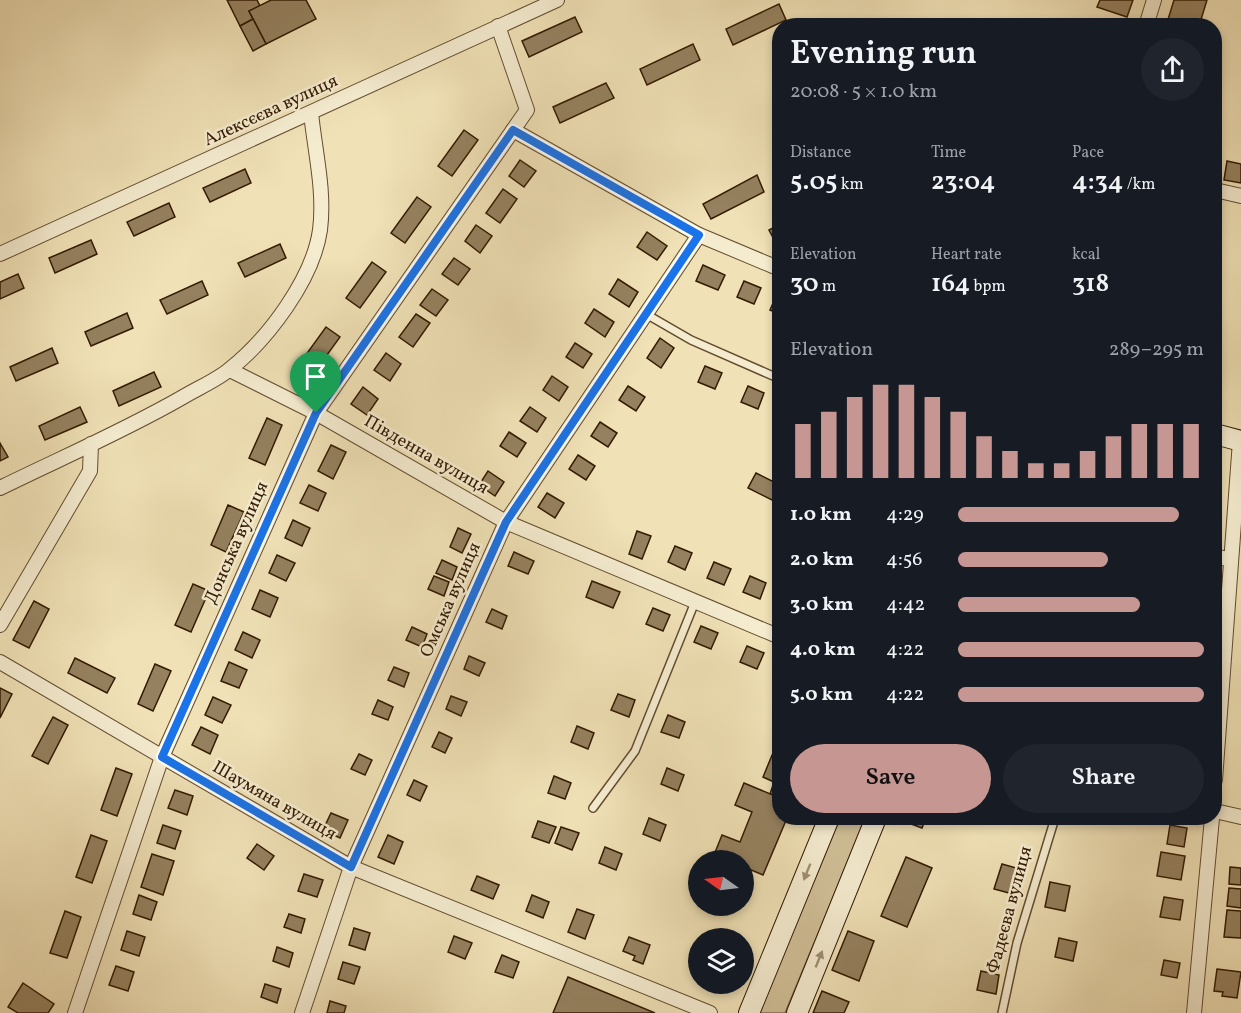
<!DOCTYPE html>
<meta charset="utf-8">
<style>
:root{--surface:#171b24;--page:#20242c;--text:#f1f3f6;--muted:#9ea1a6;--accent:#c59692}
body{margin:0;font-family:Vollkorn,serif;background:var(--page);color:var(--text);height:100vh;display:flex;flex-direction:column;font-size:22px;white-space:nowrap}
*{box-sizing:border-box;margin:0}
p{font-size:20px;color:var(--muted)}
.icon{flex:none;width:33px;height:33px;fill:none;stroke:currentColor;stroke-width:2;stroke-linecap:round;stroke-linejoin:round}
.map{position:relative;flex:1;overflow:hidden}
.details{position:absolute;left:772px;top:18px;width:450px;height:807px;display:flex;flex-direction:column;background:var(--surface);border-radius:24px;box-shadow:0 3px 9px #0003}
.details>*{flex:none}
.needle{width:39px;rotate:284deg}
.fabs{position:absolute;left:688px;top:850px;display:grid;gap:12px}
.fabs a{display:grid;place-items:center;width:66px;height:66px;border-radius:50%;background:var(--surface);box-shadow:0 3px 9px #0003;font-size:30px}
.pin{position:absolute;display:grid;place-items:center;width:51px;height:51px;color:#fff;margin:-62px -26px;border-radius:50% 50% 50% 0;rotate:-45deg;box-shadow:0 0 6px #0007}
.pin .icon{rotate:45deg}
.round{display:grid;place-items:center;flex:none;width:63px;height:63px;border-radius:32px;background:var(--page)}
.overview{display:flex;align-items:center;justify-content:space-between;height:102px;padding:0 18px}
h1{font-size:33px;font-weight:600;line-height:45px}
.figures{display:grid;grid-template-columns:repeat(3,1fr);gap:9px;height:102px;padding:6px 18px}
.figures div{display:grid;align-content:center}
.figures b{font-size:26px;font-weight:600}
.figures small{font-size:16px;font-weight:400}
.figures p{font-size:16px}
.chart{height:168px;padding:12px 18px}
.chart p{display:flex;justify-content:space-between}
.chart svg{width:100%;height:108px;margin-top:6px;stroke:var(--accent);stroke-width:6}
.cta{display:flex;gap:12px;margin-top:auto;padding:12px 18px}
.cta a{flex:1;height:69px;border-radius:36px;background:var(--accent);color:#111;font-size:24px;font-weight:600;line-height:69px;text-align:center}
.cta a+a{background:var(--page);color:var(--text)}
ul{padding:0 18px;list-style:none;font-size:20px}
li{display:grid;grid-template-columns:96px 72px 1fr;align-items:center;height:45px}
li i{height:15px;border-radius:8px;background:var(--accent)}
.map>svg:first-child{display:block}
.green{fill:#d0bf97;stroke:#826c4c;stroke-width:1.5}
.building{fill:#95815f;stroke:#331a00;stroke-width:1.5}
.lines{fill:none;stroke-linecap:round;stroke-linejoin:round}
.lane-casing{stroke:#624c2e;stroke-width:10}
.street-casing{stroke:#624c2e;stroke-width:16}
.secondary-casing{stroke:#331a00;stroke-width:22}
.lane{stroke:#f5ecd0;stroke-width:7}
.street{stroke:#f5ecd0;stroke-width:14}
.secondary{stroke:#f5ecd0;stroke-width:20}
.oneway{fill:#9e8e72}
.route-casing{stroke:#fff;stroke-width:12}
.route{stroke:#1a73e8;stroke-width:8}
.labels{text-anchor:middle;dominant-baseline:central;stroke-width:5;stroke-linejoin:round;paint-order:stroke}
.street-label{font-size:18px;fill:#331a00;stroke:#f5ecd0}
</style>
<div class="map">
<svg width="1241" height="1013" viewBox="0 0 1241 1013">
<rect width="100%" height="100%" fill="#f0e1b6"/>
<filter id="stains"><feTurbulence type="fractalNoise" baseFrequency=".00333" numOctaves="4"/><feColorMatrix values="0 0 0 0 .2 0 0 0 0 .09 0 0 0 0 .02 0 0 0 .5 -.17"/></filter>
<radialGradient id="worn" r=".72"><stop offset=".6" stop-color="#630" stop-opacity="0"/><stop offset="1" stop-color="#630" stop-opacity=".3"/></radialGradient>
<path class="green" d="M837 818H866L785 1013H755Z"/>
<g class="building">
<path d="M227 0H257L260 6 249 11 253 19 240 26Z"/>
<path d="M271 0H306L316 19 266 44 249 11Z"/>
<path d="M1100 0H1133L1127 17 1097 7Z"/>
<path d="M1174 0H1207L1199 26H1166Z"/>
<path d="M779 4 786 20 733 45 726 29Z"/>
<path d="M575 17 582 32 529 57 522 41Z"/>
<path d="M253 19 266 44 253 51 240 26Z"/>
<path d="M693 44 700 60 647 85 640 69Z"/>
<path d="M606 83 614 98 560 123 553 107Z"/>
<path d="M464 130 478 140 452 176 438 166Z"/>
<path d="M520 160 536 171 524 187 509 176Z"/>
<path d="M1227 161 1241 164V183L1224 180Z"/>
<path d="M245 169 251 183 210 202 203 188Z"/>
<path d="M757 175 764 192 711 219 703 204Z"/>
<path d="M503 189 517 199 500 223 486 213Z"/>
<path d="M417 197 431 207 405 243 391 233Z"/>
<path d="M169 203 175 217 134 236 127 222Z"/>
<path d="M780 224V243L777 245 769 230Z"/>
<path d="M476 225 492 236 480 253 465 241Z"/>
<path d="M647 232 667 246 657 260 637 247Z"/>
<path d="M91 240 97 254 55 273 49 258Z"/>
<path d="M280 244 286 258 245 277 238 263Z"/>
<path d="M454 258 470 269 458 285 442 274Z"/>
<path d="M372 262 386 272 360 308 346 298Z"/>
<path d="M703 265 725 275 718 290 696 281Z"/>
<path d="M18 274 24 288 0 299V282Z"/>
<path d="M618 279 638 292 629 307 609 294Z"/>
<path d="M202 281 208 295 167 314 160 300Z"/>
<path d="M744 281 761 288 754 304 737 297Z"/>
<path d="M432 289 448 300 436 316 420 305Z"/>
<path d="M777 294 780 295V314L770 310Z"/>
<path d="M594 309 614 322 605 337 585 323Z"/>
<path d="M127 313 133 328 91 346 85 332Z"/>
<path d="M416 314 430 323 413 347 399 337Z"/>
<path d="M326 327 340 337 314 373 300 363Z"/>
<path d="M660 338 674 348 661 368 647 358Z"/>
<path d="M575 343 592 354 583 368 566 357Z"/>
<path d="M52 348 58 363 16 381 10 367Z"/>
<path d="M386 353 401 364 390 381 374 370Z"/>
<path d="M705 366 722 373 715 389 698 382Z"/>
<path d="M154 372 161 387 119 406 113 391Z"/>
<path d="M552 376 568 387 559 401 543 390Z"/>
<path d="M628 386 645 397 636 411 619 400Z"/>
<path d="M748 386 764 393 758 409 741 402Z"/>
<path d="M363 387 378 399 367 415 351 404Z"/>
<path d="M80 407 87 422 45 440 39 426Z"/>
<path d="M530 407 546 418 537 432 520 421Z"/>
<path d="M267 418 282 425 265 465 249 458Z"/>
<path d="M600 422 617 433 608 447 591 436Z"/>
<path d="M509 432 526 443 517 457 500 446Z"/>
<path d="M0 443 8 457 0 461Z"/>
<path d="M331 445 346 452 333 479 318 471Z"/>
<path d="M578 455 595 466 586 480 569 469Z"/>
<path d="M488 471 504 482 495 496 479 485Z"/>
<path d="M756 473 780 485V504L748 488Z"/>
<path d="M309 485 326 493 318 511 300 503Z"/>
<path d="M547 493 564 503 555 518 538 507Z"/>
<path d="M228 505 244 512 226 552 211 545Z"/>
<path d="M293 520 310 528 302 546 285 538Z"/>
<path d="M458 528 471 534 462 553 450 547Z"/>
<path d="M637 531 651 536 642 559 629 554Z"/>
<path d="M675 546 692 553 685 570 668 562Z"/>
<path d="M514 552 534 561 528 574 508 566Z"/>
<path d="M277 555 295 563 286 581 269 573Z"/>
<path d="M442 560 457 567 452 580 436 573Z"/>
<path d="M714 562 731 569 724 585 707 578Z"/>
<path d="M434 576 449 582 444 596 428 589Z"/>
<path d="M750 576 766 583 760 599 743 592Z"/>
<path d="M592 581 620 592 613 608 586 597Z"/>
<path d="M193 584 209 591 191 632 175 625Z"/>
<path d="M260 590 278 598 270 617 252 609Z"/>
<path d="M34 601 49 609 29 648 13 640Z"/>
<path d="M653 608 670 615 663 631 646 624Z"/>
<path d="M492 609 507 616 502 629 486 622Z"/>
<path d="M701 626 718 633 711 649 694 642Z"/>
<path d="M412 627 427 634 422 647 406 640Z"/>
<path d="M243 632 260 640 252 658 235 650Z"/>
<path d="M747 646 764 653 757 669 740 662Z"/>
<path d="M469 656 485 663 479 676 464 669Z"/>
<path d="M75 658 115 678 107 693 68 673Z"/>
<path d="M229 662 247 670 239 688 221 681Z"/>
<path d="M155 664 171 671 153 711 138 704Z"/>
<path d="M394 667 409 673 404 687 388 680Z"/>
<path d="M0 688 12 694 0 718Z"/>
<path d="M618 694 635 700 629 717 611 710Z"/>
<path d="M451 696 467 702 461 716 446 709Z"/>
<path d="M213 697 231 705 222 723 205 715Z"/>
<path d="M378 700 393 707 388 720 372 714Z"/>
<path d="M668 715 685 722 679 738 661 732Z"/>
<path d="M53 717 68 725 48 764 32 756Z"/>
<path d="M577 726 594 733 588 749 571 742Z"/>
<path d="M201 727 218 735 210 754 192 745Z"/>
<path d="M439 732 452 738 445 753 432 747Z"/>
<path d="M780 736V786L776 796 770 794 774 782 763 777Z"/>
<path d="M359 754 372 760 365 775 351 769Z"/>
<path d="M116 768 132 774 117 816 101 810Z"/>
<path d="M667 768 684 775 678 791 661 784Z"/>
<path d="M554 776 571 783 565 799 548 793Z"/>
<path d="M414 780 427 786 420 801 407 795Z"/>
<path d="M744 783 780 798V818H787L763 875 744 867V861H730L714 855 722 835 740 842 752 812 735 805Z"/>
<path d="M175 790 193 796 187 815 168 808Z"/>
<path d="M331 813 348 820 340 838 323 830Z"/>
<path d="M649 818 666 825 660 841 643 834Z"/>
<path d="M895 818H926L922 828Z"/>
<path d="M538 821 556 827 549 843 532 837Z"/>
<path d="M163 825 181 831 175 849 157 843Z"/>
<path d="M1170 825 1187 828 1184 847 1167 844Z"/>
<path d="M561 827 579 833 572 850 555 843Z"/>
<path d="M91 835 107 841 92 883 76 877Z"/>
<path d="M388 835 403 842 394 864 378 857Z"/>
<path d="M257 844 274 856 264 870 247 858Z"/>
<path d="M605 847 622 854 616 870 599 863Z"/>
<path d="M1161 852 1185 856 1181 880 1157 876Z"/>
<path d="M152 854 174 861 163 895 141 887Z"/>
<path d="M906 857 932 868 907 927 881 916Z"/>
<path d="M1002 864 1020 869 1013 894 994 889Z"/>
<path d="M1230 867 1241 868V885L1229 884Z"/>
<path d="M304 874 323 880 317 897 298 891Z"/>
<path d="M477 876 499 885 493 899 471 890Z"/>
<path d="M1050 882 1070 886 1065 911 1045 907Z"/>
<path d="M1229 888 1241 889V908L1227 906Z"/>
<path d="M139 895 157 902 151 920 133 914Z"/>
<path d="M532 895 549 902 543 918 526 911Z"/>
<path d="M1164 897 1183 900 1180 920 1160 917Z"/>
<path d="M577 909 594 915 585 939 568 932Z"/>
<path d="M1227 910 1241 911V938L1224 937Z"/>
<path d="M65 911 81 917 67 958 50 953Z"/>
<path d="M289 914 305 919 301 933 284 927Z"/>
<path d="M354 928 370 933 365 950 349 945Z"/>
<path d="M127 931 145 937 139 956 121 950Z"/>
<path d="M848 931 874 941 859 981 832 970Z"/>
<path d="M454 936 472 943 465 959 448 952Z"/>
<path d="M629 937 650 945 643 964 633 960 635 956 623 951Z"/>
<path d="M1059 938 1077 942 1073 961 1055 957Z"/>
<path d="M277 947 293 953 289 967 273 961Z"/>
<path d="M502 955 519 962 513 978 495 972Z"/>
<path d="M1164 960 1180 963 1177 978 1161 975Z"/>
<path d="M343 962 360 967 354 984 338 979Z"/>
<path d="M116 966 134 972 128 991 109 985Z"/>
<path d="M1217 969 1241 972 1237 998 1222 996 1223 992 1214 991Z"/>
<path d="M981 971 999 975 996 994 977 990Z"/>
<path d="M568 977 655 1013H553Z"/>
<path d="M23 983 54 1004 48 1013H18L8 1007Z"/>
<path d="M265 984 281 989 277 1003 261 997Z"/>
<path d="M822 991 849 1002 844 1013H813Z"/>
<path d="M330 1001 346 1006 344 1013H327Z"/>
</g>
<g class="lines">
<g class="lane-casing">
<g id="lane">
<path d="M646 314 691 340 780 379"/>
<path d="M778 463 780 459"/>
<path d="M593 808 635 751 695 602"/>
<path d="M1002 1013 1017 943 1055 818"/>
</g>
</g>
<g class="street-casing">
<g id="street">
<path d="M1146 26 1154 0"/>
<path d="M513 130 699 235 780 269"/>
<path d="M1215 190 1241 196"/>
<path d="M0 254 557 0"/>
<path d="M230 370 316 413 506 522 780 637"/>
<path d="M0 488C61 458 124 431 183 397 198 388 217 380 230 369 268 339 313 279 320 230 325 191 315 152 311 113"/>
<path d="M1215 556 1231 560"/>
<path d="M0 625 90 471 91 444"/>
<path d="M0 662 351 867 710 1013"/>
<path d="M1215 780 1240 441"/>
<path d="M1215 811 1241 817"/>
<path d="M75 1013 162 757 316 413 527 110 498 26"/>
<path d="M302 1013 351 867 506 522 699 235"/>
<path d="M1194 1013 1212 818"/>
</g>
</g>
<g class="secondary-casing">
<g id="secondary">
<path d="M1215 434 1241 441"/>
<path d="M749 1013 829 818"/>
<path d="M797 1013 876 818"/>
</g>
</g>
<use href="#lane" class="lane"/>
<use href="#street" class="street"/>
<use href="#secondary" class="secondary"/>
</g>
<defs><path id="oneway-solid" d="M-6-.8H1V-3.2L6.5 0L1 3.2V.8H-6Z" transform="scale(1.5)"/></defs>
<g class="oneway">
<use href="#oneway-solid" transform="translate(807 872) rotate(112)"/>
<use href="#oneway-solid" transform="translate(819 959) rotate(-68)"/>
</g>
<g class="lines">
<g class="route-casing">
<path id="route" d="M513 130 699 235 506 522 351 867 162 757 316 413Z"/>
</g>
<use href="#route" class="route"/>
</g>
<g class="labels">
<g class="street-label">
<text transform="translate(271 111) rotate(-25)">Алексєєва вулиця</text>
<text transform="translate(426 455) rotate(30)">Південна вулиця</text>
<text transform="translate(237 543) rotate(-66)">Донська вулиця</text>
<text transform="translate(451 600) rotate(-66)">Омська вулиця</text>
<text transform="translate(274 801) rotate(30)">Шаумяна вулиця</text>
<text transform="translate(1010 910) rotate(-75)">Фадеєва вулиця</text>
</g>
</g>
<rect width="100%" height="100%" filter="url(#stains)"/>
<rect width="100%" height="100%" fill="url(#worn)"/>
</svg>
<div class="fabs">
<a><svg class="needle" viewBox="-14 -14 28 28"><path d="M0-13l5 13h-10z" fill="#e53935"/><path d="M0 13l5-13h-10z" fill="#9ea1a6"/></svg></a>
<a><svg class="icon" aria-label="layers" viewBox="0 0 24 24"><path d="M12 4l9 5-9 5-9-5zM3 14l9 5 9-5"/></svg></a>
</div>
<div class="pin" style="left:316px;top:413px;background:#1e9e55"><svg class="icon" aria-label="arrive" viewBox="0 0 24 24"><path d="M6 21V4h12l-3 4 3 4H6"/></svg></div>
<section class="details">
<div class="overview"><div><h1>Evening run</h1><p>20:08 · 5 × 1.0 km</p></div><a class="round"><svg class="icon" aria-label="share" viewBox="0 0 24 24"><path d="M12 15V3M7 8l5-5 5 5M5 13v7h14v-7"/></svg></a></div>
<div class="figures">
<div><p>Distance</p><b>5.05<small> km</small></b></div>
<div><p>Time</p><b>23:04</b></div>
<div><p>Pace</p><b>4:34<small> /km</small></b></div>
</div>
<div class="figures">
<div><p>Elevation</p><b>30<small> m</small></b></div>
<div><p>Heart rate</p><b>164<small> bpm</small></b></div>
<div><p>kcal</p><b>318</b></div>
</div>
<div class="chart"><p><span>Elevation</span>289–295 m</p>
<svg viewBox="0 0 160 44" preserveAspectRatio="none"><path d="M5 44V22M15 44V17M25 44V11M35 44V6M45 44V6M55 44V11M65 44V17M75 44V27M85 44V33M95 44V38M105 44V38M115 44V33M125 44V27M135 44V22M145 44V22M155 44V22"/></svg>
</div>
<ul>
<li><b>1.0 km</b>4:29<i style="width:90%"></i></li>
<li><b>2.0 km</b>4:56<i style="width:61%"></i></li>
<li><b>3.0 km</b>4:42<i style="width:74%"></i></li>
<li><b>4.0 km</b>4:22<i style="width:100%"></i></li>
<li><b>5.0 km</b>4:22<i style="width:100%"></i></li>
</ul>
<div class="cta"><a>Save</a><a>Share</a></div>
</section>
</div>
